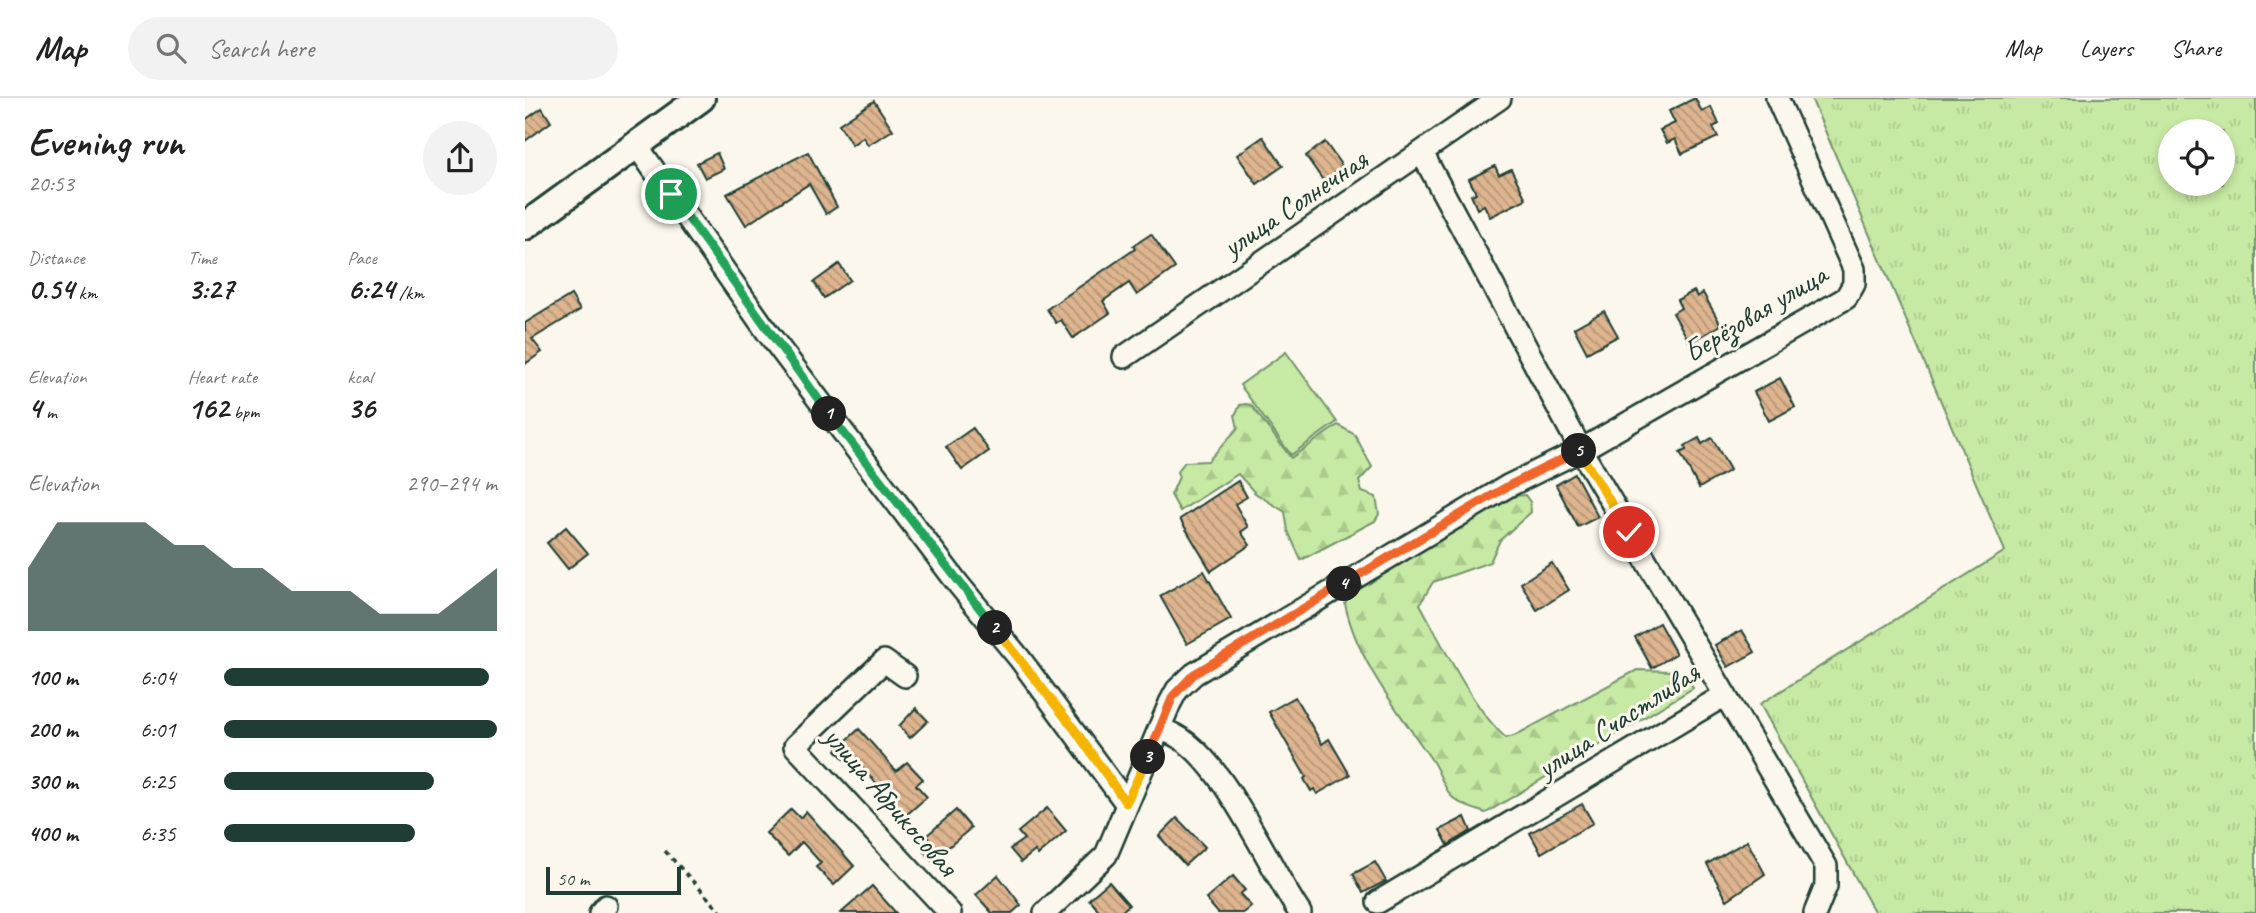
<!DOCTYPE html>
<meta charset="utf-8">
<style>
:root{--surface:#fff;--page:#f2f2f2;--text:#222;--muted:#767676;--line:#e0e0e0;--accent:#1f3d34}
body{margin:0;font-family:Caveat,sans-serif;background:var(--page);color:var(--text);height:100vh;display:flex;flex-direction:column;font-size:26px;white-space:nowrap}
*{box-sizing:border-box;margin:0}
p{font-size:23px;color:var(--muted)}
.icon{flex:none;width:38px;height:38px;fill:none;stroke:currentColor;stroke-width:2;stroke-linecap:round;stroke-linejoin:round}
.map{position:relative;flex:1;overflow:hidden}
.side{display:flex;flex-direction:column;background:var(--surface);width:525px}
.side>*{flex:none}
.fabs{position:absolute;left:1633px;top:21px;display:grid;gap:14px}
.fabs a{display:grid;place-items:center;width:77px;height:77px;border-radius:50%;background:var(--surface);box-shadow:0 4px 10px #0003;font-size:35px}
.scale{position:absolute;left:21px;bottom:18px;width:135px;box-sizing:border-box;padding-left:7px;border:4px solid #1f3d34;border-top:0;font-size:19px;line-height:24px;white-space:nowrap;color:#1f3d34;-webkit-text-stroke:5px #fbf7ec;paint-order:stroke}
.pin{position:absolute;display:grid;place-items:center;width:60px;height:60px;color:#fff;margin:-30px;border:4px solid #fff;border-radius:50%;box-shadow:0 2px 7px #0007}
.km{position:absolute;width:35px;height:35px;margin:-18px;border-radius:50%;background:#222;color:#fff;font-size:19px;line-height:35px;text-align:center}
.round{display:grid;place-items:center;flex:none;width:74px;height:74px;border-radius:37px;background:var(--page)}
.head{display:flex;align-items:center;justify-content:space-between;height:119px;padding:0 28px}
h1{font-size:38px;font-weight:700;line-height:52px}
.stats{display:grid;grid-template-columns:repeat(3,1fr);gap:10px;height:119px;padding:7px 28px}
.stats div{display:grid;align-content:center}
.stats b{font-size:30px;font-weight:700}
.stats small{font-size:19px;font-weight:400}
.stats p{font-size:19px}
.chart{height:196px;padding:14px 28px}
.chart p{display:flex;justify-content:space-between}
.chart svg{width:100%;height:126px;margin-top:7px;fill:var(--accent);opacity:.7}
ul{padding:0 28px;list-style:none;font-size:23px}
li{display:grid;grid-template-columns:112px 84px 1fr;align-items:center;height:52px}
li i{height:18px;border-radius:9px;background:var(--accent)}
header{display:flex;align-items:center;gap:42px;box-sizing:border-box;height:98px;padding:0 35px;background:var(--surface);border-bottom:2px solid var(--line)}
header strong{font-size:33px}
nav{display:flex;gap:38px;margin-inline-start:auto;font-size:24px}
.search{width:490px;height:63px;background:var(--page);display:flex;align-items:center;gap:18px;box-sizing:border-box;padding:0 24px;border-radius:38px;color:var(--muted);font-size:26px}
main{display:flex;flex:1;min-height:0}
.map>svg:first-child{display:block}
.grass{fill:url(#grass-tufts);stroke:#72936c;stroke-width:2;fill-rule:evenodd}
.forest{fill:url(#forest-firs);stroke:#72936c;stroke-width:2}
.park{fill:#c6e9a3;stroke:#72936c;stroke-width:2}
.building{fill:url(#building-back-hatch);stroke:#1f3d34;stroke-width:2}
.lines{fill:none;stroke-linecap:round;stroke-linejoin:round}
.minor-casing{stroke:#1f3d34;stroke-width:26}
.major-casing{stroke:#1f3d34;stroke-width:32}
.path{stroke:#1f3d34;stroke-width:3.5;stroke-dasharray:5 5;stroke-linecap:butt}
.minor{stroke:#fbf7ec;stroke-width:21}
.major{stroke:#fbf7ec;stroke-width:26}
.split-1-casing{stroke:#fff;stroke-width:14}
.split-2-casing{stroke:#fff;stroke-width:14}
.split-3-casing{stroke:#fff;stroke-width:14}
.split-4-casing{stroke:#fff;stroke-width:14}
.split-5-casing{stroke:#fff;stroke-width:14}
.split-6-casing{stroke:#fff;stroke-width:14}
.split-1{stroke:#22a559;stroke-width:9}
.split-2{stroke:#22a559;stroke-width:9}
.split-3{stroke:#f5b400;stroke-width:9}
.split-4{stroke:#f0652b;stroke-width:9}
.split-5{stroke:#f0652b;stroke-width:9}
.split-6{stroke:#f5b400;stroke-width:9}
.labels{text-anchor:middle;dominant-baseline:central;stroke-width:6;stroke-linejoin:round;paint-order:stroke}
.street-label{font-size:30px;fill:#1f3d34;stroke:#fbf7ec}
</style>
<header>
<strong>Map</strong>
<div class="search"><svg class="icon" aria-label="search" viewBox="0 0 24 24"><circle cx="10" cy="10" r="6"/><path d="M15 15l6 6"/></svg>Search here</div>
<nav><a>Map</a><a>Layers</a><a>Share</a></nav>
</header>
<main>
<section class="side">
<div class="head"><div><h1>Evening run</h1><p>20:53</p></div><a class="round"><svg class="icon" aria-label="share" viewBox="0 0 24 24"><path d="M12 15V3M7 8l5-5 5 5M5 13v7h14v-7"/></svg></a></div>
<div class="stats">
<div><p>Distance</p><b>0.54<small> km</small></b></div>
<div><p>Time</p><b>3:27</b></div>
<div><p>Pace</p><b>6:24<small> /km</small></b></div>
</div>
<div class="stats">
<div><p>Elevation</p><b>4<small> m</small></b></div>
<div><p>Heart rate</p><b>162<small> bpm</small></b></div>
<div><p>kcal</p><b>36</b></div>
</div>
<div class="chart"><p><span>Elevation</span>290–294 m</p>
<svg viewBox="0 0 160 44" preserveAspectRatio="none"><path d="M0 44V22L10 6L20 6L30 6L40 6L50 14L60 14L70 22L80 22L90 30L100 30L110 30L120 38L130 38L140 38L150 30L160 22V44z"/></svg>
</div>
<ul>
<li><b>100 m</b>6:04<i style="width:97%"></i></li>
<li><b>200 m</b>6:01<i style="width:100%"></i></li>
<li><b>300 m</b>6:25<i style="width:77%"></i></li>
<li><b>400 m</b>6:35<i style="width:70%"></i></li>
</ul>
</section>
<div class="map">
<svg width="1731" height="815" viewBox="0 0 1731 815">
<defs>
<pattern id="grass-tufts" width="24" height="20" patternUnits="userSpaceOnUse" patternTransform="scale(1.75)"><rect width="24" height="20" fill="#c6e9a3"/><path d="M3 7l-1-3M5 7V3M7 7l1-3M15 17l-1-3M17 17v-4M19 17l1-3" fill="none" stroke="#aac98d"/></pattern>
<pattern id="forest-firs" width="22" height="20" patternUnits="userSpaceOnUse" patternTransform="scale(1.75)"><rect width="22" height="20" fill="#c6e9a3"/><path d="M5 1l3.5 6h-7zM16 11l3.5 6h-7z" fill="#aac98d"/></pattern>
<pattern id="building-back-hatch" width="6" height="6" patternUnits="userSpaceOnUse" patternTransform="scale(1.75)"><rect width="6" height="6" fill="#deb58f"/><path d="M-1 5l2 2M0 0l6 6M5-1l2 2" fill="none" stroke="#b39476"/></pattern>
</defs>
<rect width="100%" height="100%" fill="#fbf7ec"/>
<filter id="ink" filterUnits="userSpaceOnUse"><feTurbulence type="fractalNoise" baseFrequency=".0143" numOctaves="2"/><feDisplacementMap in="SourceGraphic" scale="14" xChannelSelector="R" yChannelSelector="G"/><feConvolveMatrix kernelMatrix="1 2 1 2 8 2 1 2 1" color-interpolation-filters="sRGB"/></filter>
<g filter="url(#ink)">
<path class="grass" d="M1286 0H1731V815H1350L1235 606 1480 453ZM1645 33H1698V86H1645Z"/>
<g class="forest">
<path d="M721 306 726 307 766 360 813 327 830 337 847 369 834 383 837 394 851 399 854 416 850 423 776 462 763 433 760 414 730 395 713 376 655 413 646 397 654 379 652 374 660 364 683 363 713 330 710 317 715 307Z"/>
<path d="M1000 397 1005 404 1006 414 975 442 965 464 908 484 895 506C917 546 948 611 981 640L989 638 1112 572 1148 573 1163 578 1168 590 961 715C949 711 937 708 927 699 918 689 914 672 906 661 874 614 832 563 820 506L826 495 988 398Z"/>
</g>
<path class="park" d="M761 254 812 324 766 357 715 287Z"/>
<g class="building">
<path d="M1170 0 1177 14 1186 9 1194 26 1188 29 1193 39 1157 56 1150 41 1142 45 1135 32 1150 25 1144 13Z"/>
<path d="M349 3 368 32 343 47 338 39 327 47 314 26Z"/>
<path d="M17 10 26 24 0 43V22Z"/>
<path d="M738 39 758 68 732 86 712 57Z"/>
<path d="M800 44 819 71 800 85 781 58Z"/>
<path d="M283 54 312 109 301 116 284 86 221 127 202 96Z"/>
<path d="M192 55 199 71 180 80 172 65Z"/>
<path d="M970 68 974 77 986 71 1001 101 965 119 959 107 952 111 946 97 951 95 944 81Z"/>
<path d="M626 136 650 170 612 197 604 185 578 203 585 215 548 240 536 222 531 225 522 211 610 151 608 148Z"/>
<path d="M314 166 325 182 299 200 289 184Z"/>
<path d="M1169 193 1172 199 1178 195 1196 227 1165 245 1148 215 1156 210 1152 202Z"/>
<path d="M46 197 55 212 7 241 17 254 0 266V225Z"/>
<path d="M1079 213 1093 238 1062 255 1049 230Z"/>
<path d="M1255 280 1270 309 1244 323 1229 294Z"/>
<path d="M448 330 464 353 437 372 421 349Z"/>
<path d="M1174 340 1177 346 1187 340 1205 372 1174 390 1155 355 1161 352 1160 348Z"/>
<path d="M1050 376 1073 419 1053 429 1031 387Z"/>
<path d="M713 383 722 399 710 406 723 429 716 434 725 447 686 473 655 421Z"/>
<path d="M41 429 63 455 43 471 22 445Z"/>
<path d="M1027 465 1044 492 1012 512 996 485Z"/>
<path d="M679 473 706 521 662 546 635 498Z"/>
<path d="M1134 525 1151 556 1127 570 1110 539Z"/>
<path d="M1217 532 1230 554 1203 569 1190 547Z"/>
<path d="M770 599 797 646 804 641 825 677 792 696 789 691 786 693 779 681 781 679 744 614Z"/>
<path d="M391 610 403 623 385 640 374 628Z"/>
<path d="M334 631 371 673 382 664 398 681 391 687 402 699 380 718 337 669 331 674 311 652Z"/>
<path d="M1057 706 1068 725 1016 755 1005 735Z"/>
<path d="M522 710 541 733 513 757 510 753 496 764 485 751 499 741 493 734Z"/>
<path d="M266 711 275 720 281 713 329 768 309 787 291 769 296 765 277 744 263 758 241 735Z"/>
<path d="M431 712 446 730 407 763 398 752 407 745 401 738Z"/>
<path d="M940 719 946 733 923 747 915 732Z"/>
<path d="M652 720 680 749 660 767 634 738Z"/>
<path d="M1222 743 1240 776 1202 802 1182 766Z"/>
<path d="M850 764 861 783 838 795 828 776Z"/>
<path d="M473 777 496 807 487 815H467L451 797Z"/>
<path d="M708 778 720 792 715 796 726 808 718 815H693L681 801Z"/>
<path d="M584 784 604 807 595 815H576L564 801Z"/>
<path d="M347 788 371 815H316L332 801Z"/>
</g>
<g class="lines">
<g class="minor-casing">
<g id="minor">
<path d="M110 45 243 235 434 487 495 561 601 705"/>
<path d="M599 259 975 0"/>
<path d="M380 578 359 563 270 648 425 815"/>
<path d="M1200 597 1301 768V788L1290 815"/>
<path d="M636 632C692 643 743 769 775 815"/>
<path d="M853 804 1200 597 1056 352 897 55"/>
<path d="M75 815 81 808"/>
<path d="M520 815 581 757 645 605 652 592 669 576 983 388 1056 352 1321 200 1329 186V171L1252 0"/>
</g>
</g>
<g class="major-casing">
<path id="major" d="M0 128 176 0"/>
</g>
<path class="path" d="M140 753 197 815"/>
<use href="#minor" class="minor"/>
<use href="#major" class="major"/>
</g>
</g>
<g class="lines" filter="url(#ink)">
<g class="split-1-casing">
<path id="split-1" d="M146 96 304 316"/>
</g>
<g class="split-2-casing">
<path id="split-2" d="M304 316 470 530"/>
</g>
<g class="split-3-casing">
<path id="split-3" d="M470 530 550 632 601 705 623 659"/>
</g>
<g class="split-4-casing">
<path id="split-4" d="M623 659 648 598 669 576 819 486"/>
</g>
<g class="split-5-casing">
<path id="split-5" d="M819 486 983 388 1054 353"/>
</g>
<g class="split-6-casing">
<path id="split-6" d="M1054 353 1104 434"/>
</g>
<use href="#split-1" class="split-1"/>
<use href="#split-2" class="split-2"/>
<use href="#split-3" class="split-3"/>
<use href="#split-4" class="split-4"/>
<use href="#split-5" class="split-5"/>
<use href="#split-6" class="split-6"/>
</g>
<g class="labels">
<g class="street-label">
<text transform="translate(770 105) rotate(-34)">улица Солнечная</text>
<text transform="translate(1230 215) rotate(-31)">Берёзовая улица</text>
<text transform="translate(1093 622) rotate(-33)">улица Счастливая</text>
<text transform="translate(366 703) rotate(49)">улица Абрикосовая</text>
</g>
</g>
</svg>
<div class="fabs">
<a><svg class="icon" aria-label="locate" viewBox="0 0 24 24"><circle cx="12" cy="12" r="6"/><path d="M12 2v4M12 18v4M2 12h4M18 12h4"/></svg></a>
</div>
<div class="scale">50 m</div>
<div class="pin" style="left:146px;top:96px;background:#1e9e55"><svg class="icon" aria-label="arrive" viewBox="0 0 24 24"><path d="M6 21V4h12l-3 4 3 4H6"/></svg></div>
<div class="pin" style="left:1104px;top:434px;background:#d93025"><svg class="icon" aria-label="check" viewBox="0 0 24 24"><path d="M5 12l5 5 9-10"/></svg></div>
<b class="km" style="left:304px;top:316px">1</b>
<b class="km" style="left:470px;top:530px">2</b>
<b class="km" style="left:623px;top:659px">3</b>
<b class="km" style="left:819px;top:486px">4</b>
<b class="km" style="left:1054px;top:353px">5</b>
</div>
</main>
